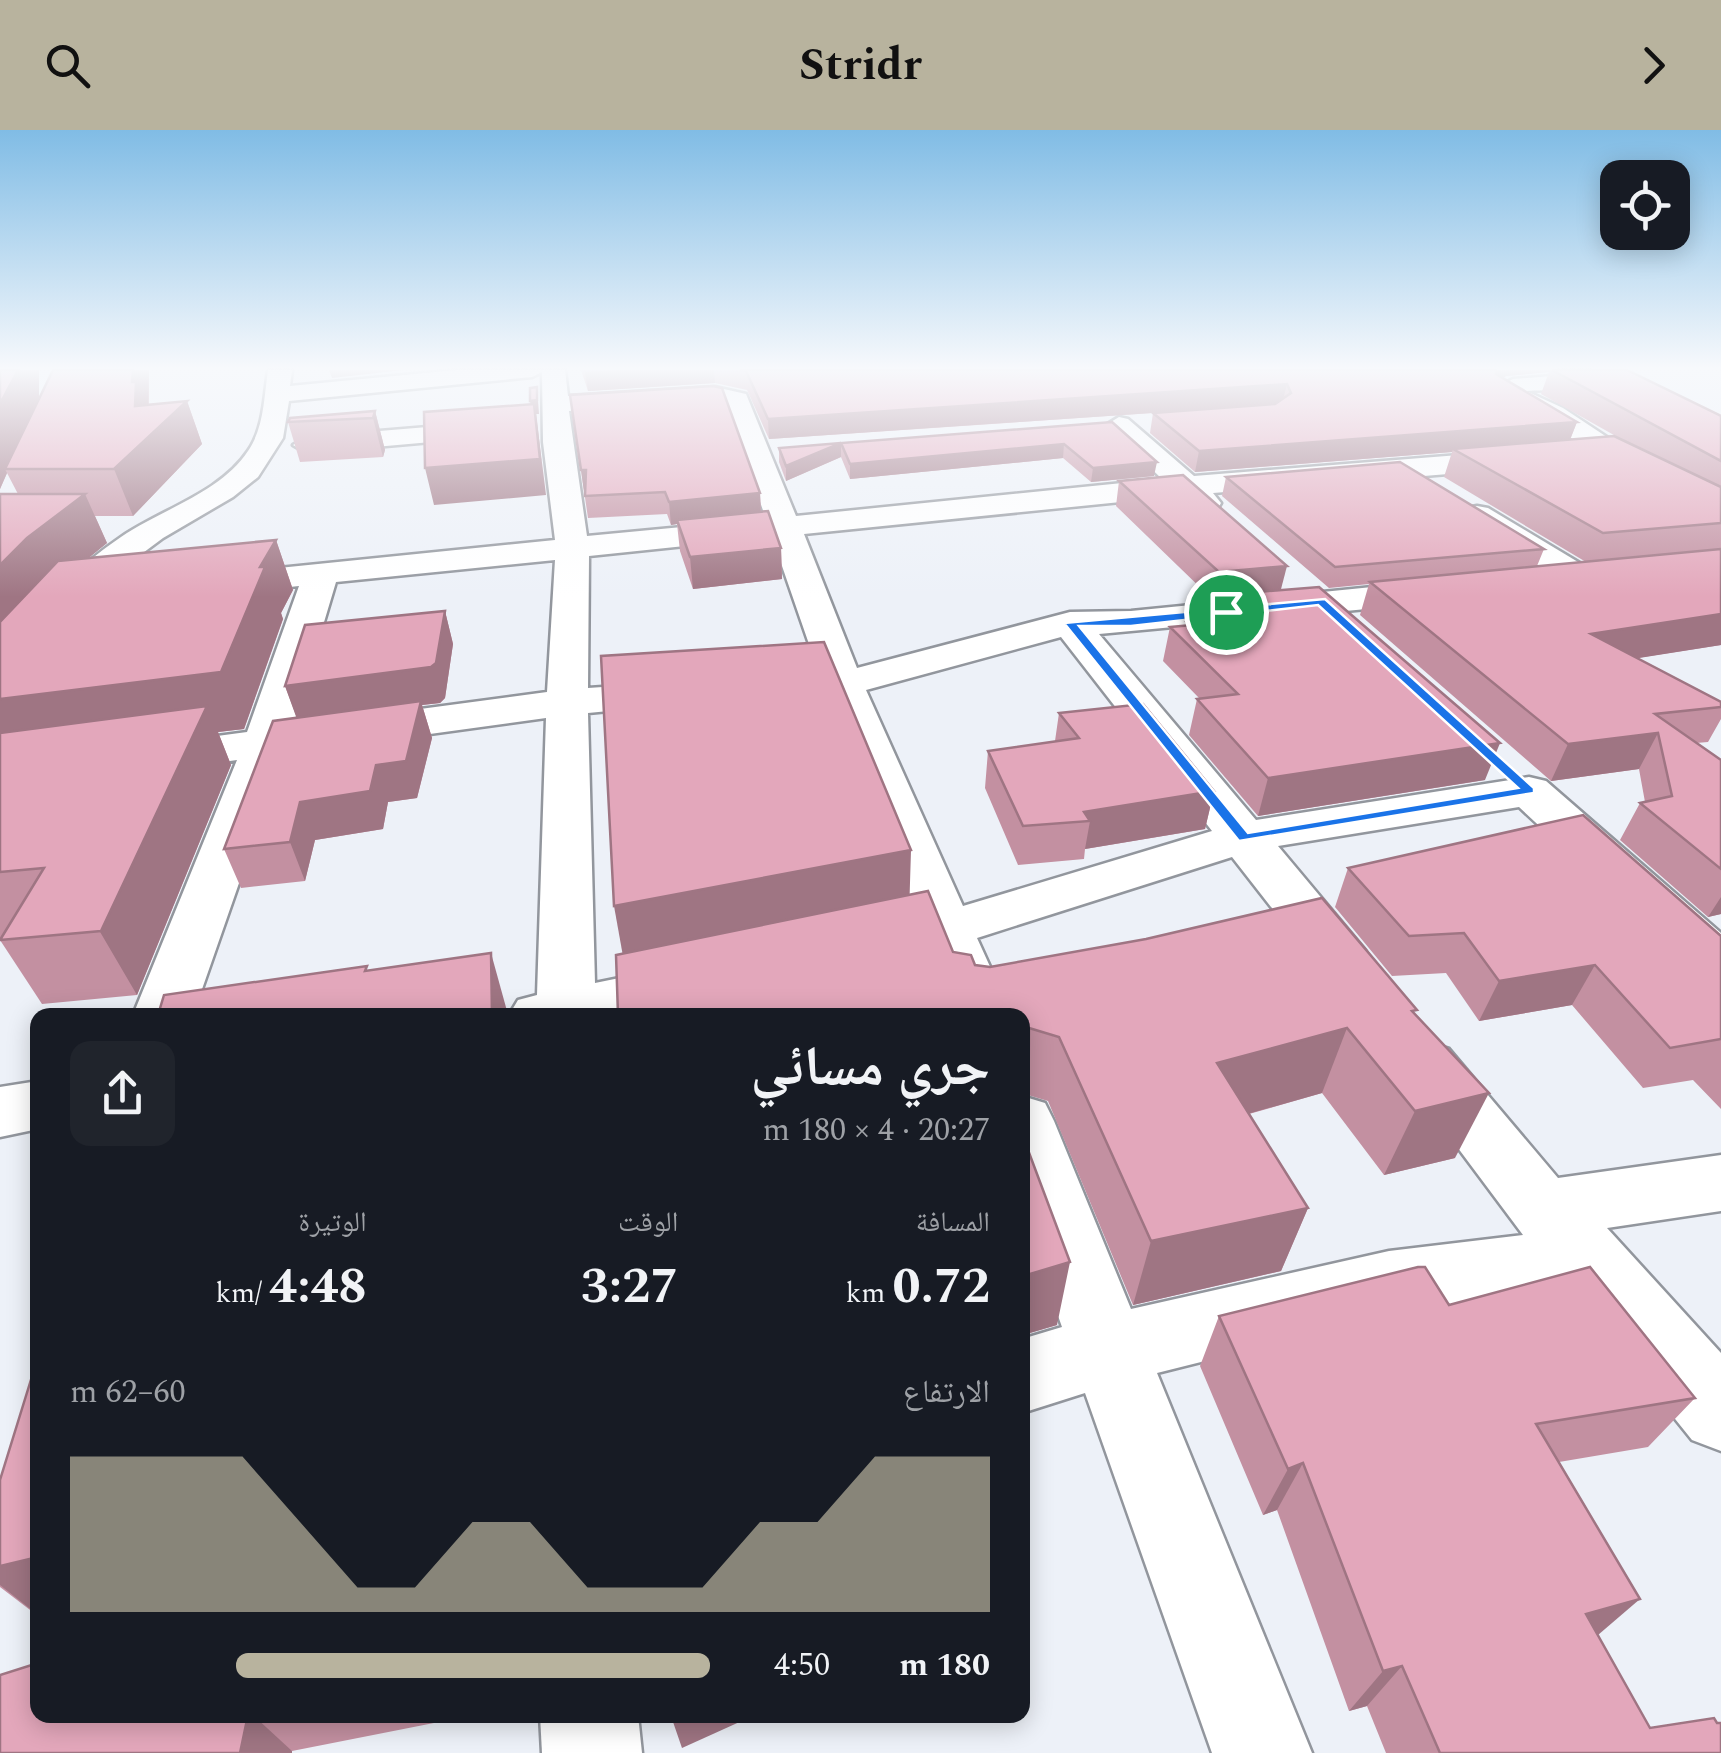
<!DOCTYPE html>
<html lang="ar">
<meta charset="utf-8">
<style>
:root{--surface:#171b24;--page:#20242c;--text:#f1f3f6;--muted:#9ea1a6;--accent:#b8b39e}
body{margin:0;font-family:Spectral,"Noto Naskh Arabic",serif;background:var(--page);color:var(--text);direction:rtl;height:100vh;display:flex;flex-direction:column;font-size:38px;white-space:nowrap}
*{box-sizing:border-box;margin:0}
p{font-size:32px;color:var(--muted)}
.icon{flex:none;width:55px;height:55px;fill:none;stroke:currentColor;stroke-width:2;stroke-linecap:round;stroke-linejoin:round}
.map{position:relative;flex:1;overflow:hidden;direction:ltr}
.details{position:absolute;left:30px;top:878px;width:1000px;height:715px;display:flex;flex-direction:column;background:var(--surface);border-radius:20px;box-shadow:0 5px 25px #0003;direction:rtl}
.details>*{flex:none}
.fabs{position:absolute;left:1600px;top:30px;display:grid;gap:20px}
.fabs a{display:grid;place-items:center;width:90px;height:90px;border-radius:20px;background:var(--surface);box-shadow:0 5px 25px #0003;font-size:50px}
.pin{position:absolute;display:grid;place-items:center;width:85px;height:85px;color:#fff;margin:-42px;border:5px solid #fff;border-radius:50%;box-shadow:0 2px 10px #0007}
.round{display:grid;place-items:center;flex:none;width:105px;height:105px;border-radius:20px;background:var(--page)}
.overview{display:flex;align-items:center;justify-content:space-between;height:170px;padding:0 40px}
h1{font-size:55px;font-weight:700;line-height:75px}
.stats{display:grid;grid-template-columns:repeat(3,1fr);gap:15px;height:170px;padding:10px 40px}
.stats div{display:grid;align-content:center}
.stats b{font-size:50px;font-weight:700}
.stats small{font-size:28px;font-weight:400}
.stats p{font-size:28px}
.chart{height:280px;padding:20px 40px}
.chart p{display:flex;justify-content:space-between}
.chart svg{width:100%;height:180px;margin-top:10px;fill:var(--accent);opacity:.7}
ul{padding:0 40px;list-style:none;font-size:32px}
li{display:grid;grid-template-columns:160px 120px 1fr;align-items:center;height:75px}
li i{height:25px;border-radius:12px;background:var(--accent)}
header{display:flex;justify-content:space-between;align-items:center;height:130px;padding:0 40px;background:var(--accent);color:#111;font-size:45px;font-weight:700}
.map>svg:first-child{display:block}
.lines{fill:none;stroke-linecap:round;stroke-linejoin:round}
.minor-casing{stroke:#92969d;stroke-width:5}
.minor{fill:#fff;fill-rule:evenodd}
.wall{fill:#c390a1;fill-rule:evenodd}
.shaded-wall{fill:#9f7583}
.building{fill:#e3a7bb;stroke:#9f7583;stroke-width:2.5}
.route{fill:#1a73e8;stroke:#fff;stroke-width:2.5;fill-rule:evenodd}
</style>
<header><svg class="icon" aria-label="forward" viewBox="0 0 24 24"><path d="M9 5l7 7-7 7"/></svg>Stridr<svg class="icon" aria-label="search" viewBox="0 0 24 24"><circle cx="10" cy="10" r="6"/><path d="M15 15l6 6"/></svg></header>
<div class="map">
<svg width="1721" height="1623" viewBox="0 0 1721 1623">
<rect width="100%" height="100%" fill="#edf1f8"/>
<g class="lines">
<g class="minor-casing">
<g id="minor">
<path d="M268 240H292L290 256 456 240H565L568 266 715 257 746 264 796 386 1162 349 1106 295 1119 287 1128 289 1194 346 1522 320 1532 323 1536 329 1532 335 1522 338 1213 363 1221 373 1217 380C1199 384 1193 377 1180 366L804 404 857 538 1070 482 1131 481 1442 450 1455 453 1460 461 1455 469 1442 472 1099 504 1256 690 1529 647 1546 651 1721 803V852L1701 846 1519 677 1278 716 1365 820 1373 833 1365 846 1345 852 1325 846 1232 727 977 808 1012 885H952L927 820 870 833 850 828 842 815 850 802 914 788 828 567 767 570 752 567 746 558 752 549 819 543 772 407 589 426 588 558 677 552 692 555 698 564 692 573 588 583 595 853 688 834 708 840 717 854 708 868 635 885H509L518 870 537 865 546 588 284 624 193 885H133L237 630 0 663V635L247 602 299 456 214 465 201 462 196 454 201 446 555 410 543 312 542 242 532 247 289 271 283 308 258 347 233 367 163 408 120 440 64 496 14 559 0 562V524C36 480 75 438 121 407 162 379 220 363 248 321 264 298 264 267 268 240ZM715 271 726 274 766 389 587 406 569 281ZM555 430 547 562 293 596 336 452ZM1061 507 1212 701 963 776 866 560Z"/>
<path d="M1560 240H1590L1595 246C1578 264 1549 259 1526 261L1563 278 1619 315 1721 371V393L1599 327 1545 290 1492 260 1513 249 1564 245Z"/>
<path d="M500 291 510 293 513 299 510 305 307 323 293 315 307 307Z"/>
<path d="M1477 376 1488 378 1593 441 1599 448 1593 455 1581 459 1569 455 1466 392 1461 385 1466 378Z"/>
<path d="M1427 912 1449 919 1558 1048 1721 1025V1081L1607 1098 1721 1223V1321L1692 1310 1573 1162 1389 1185 1157 1243 1312 1623H1212L1085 1263 1022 1283V1209L1062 1197 1022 1084V966L1045 973 1054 991 1131 1179 1389 1121 1523 1105 1396 935 1405 919Z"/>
<path d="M38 951V999L0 1007V957Z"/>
<path d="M540 1585H638L642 1623H542Z"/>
</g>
</g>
<use href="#minor" class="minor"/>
</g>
<g class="wall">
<path d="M0 240H39V269L53 240H149V275L187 271 202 314 133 386H95L107 413 88 428 276 410 293 460 281 483 283 489 244 599 218 602 231 635 137 865 42 874 0 810V364H18L7 343 0 359Z"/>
<path d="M581 240H1627L1721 286V515L1637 528 1721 572V589L1708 612 1696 613 1721 630V784L1708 787 1620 710 1640 673 1645 672 1639 639 1551 651 1360 485 1369 454 1329 458 1222 366 1226 347 1544 419 1537 436 1586 432 1444 347 1452 322 1195 342 1150 303 1153 283 769 309 747 260 715 253 588 261ZM1549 242 1541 264 1621 309 1570 310 1577 292 1503 248 1506 246Z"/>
<path d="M570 265 760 363 761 382 781 418 782 449 693 459 680 421 677 394 671 395 667 384 588 388Z"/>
<path d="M375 281 385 320 383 327 300 332 288 292Z"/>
<path d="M1112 292 1154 346 1091 352 1063 328 850 349 841 327V313Z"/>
<path d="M779 318 841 327 786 351 779 332Z"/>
<path d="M1119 351 1281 460 1485 650 1258 686 1189 605 1197 569 1199 568 1163 531 1170 497 1186 495V491L1191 490 1196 467 1209 466 1116 376Z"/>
<path d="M445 481 453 514 445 568 440 573 422 575 432 608 417 668 388 672 383 699 315 710 305 751 241 758 224 719 297 588 285 556Z"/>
<path d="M1059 583 1214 661 1205 699 1085 719 1084 729 1018 735 985 658 988 621 1055 611Z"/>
<path d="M1348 738 1721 806V979L1693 950 1643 958 1572 875 1479 891 1446 843 1392 846 1335 777Z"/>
<path d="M910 765 953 822 975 835 1415 884 1455 1028 1384 1045 1322 963 1249 984 1308 1078 1281 1141 1133 1175 1048 971 1028 965V1020L1057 1195 1023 1205 1022 1208V885L622 823Z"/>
<path d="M1449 1175 1695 1268 1648 1317 1559 1332 1598 1505 1650 1598 1717 1593 1721 1623H1386L1367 1576 1349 1581 1277 1380 1263 1385 1200 1236 1219 1186Z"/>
<path d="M38 1227V1486L0 1457V1350Z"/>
<path d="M38 1585H440L439 1592 292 1621Z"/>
</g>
<g class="shaded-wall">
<path d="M18 240H39V274L5 339 7 343 0 359V274Z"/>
<path d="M133 240H149L148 283 187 271 202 314 133 386 114 339 135 276 132 252Z"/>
<path d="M329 240H404L332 248Z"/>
<path d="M616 240H714L715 253 588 261 585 242Z"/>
<path d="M1495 240H1550L1549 242 1506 246 1490 257Z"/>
<path d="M1287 254 1282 274 769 309 768 289Z"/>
<path d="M537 257 539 284H536L546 365 434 375 425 338 532 284 530 271Z"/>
<path d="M375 281 385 320 383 327 373 288Z"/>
<path d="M1577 292 1569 312 1453 319 1452 322 1195 342 1199 321Z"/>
<path d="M841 313V327L786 351V336Z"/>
<path d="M1064 314 1063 328 850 349V334Z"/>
<path d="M1157 332 1154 346 1091 352 1093 338Z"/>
<path d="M581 340H586L584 362Z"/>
<path d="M760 363 761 386 677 390V394L671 395 669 372Z"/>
<path d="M85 364 107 413 51 459 0 518V435L27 408Z"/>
<path d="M276 410 293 460 281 483 283 489 244 599 218 602 231 635 137 865 0 631V569L260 437Z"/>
<path d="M781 418 782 449 693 459 690 427Z"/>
<path d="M1287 436 1280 463 1213 469 1219 442Z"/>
<path d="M445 481 453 514 445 568 440 573 422 575 432 608 417 668 388 672 383 699 315 710 305 751 290 712 300 672 376 635 298 592 285 556Z"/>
<path d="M1721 484V515L1576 538 1591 504Z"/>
<path d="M1658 603 1639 639 1551 651 1568 614Z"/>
<path d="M1500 613 1485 650 1258 686 1268 648Z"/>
<path d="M1214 661 1205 699 1085 719 1090 691 1084 682Z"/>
<path d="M911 720 909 785 626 843 614 776Z"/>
<path d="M1721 767V784L1708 787Z"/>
<path d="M491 823 507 881V885H492Z"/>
<path d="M1595 835 1572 875 1479 891 1499 851Z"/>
<path d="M1347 898 1322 963 1198 998 1217 933Z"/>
<path d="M1489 963 1455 1028 1384 1045 1415 981Z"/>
<path d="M1308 1078 1281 1141 1133 1175 1151 1111Z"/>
<path d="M1070 1132 1057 1195 1023 1205 1029 1171 1030 1144Z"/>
<path d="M1303 1333 1277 1380 1263 1385 1288 1339Z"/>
<path d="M38 1427V1485L0 1455V1436Z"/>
<path d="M1640 1469 1591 1511 1586 1484Z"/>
<path d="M1402 1536 1367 1576 1349 1581 1383 1541Z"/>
<path d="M248 1585H253L292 1621V1623H240Z"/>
<path d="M681 1585H755L682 1618 672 1589Z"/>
</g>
<g class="building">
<path d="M0 240H18L0 274Z"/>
<path d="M53 240H133L132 252H136L135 276 187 271 114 339H5Z"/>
<path d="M740 240H1496V244L1577 292 1199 321 1153 283 1275 274 1291 263 1287 254 768 289 746 241Z"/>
<path d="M1552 240H1627L1721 286V331Z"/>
<path d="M713 256 722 258 760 363 669 372 665 362 585 366 586 340H581L570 265Z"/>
<path d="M537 257V270L530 271V258Z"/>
<path d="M534 274 540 329 425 338 424 282Z"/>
<path d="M375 281 373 288 288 292 290 288Z"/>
<path d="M1112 292 1157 332 1093 338 1064 314 850 334 841 313Z"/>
<path d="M1614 306 1721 357V393L1603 403 1453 319Z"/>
<path d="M841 313 786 336 779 318Z"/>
<path d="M1400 332 1544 419 1335 437 1226 347Z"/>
<path d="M1183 345 1287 436 1219 442 1119 351Z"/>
<path d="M0 364H85L27 408 0 435Z"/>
<path d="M768 381 781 418 690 427 677 390Z"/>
<path d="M276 410 260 437H265L221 542 0 569V492L58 431Z"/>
<path d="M1721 419V484L1591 504 1721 572V577L1655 584 1721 630V739L1640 673 1672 666 1658 603 1568 614 1370 452Z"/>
<path d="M1319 457 1500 613 1268 648 1197 569 1238 564 1170 497 1192 495 1186 491 1223 489 1196 467Z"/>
<path d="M445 481 436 533 431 537 285 556 305 495Z"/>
<path d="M824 512 911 720 614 776 601 526Z"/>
<path d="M421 571 406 631 376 635 370 661 300 672 290 712 224 719 273 591Z"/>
<path d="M1143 574 1214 661 1084 682 1090 691 1023 696 988 621 1079 608 1059 583Z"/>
<path d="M207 576 101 801 0 810 44 738 0 742V603Z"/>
<path d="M1583 685 1721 806V909L1670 918 1595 835 1499 851 1464 803 1409 806 1348 738Z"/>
<path d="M928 761 953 822 971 825 975 835 990 837 1146 809 1322 768 1417 880 1412 881 1489 963 1415 981 1347 898 1217 933 1308 1078 1151 1111 1059 907 1029 898 1028 1020 1070 1132 1030 1144 1029 1171 1022 1172V885H618L616 825Z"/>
<path d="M491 823 492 885H158L164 865 367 836 365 841Z"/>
<path d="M1418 1137H1425L1449 1175 1590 1137 1695 1268 1536 1294 1640 1469 1586 1484 1650 1598 1714 1588 1717 1593H1721V1623H1440L1402 1536 1383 1541 1303 1333 1288 1339 1219 1186Z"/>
<path d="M38 1227V1427L0 1436V1350Z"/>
<path d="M38 1533V1585H248L240 1623H0V1545Z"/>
</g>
<linearGradient id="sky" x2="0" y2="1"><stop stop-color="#80bce5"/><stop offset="0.51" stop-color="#f7f9fc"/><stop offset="1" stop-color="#f7f9fc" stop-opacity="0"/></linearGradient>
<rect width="1721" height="467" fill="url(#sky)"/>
<path class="route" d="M1325 469 1534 658V663L1239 711 1064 493ZM1318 475 1518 658 1248 703 1079 496H1131Z"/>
</svg>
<div class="fabs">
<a><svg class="icon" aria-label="locate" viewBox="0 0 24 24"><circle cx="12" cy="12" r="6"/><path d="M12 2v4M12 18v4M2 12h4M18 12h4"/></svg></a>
</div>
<div class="pin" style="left:1226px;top:482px;background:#1e9e55"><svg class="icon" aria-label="arrive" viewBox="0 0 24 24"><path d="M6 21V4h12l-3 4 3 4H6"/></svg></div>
<section class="details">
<div class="overview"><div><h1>جري مسائي</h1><p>20:27 · 4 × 180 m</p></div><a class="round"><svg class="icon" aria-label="share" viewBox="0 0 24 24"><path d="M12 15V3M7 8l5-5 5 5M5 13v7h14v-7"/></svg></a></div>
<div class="stats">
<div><p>المسافة</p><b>0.72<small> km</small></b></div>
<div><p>الوقت</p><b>3:27</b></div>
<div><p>الوتيرة</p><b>4:48<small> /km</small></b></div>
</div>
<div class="chart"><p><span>الارتفاع</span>60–62 m</p>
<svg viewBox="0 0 160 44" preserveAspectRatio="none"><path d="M0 44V6L10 6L20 6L30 6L40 22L50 38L60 38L70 22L80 22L90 38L100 38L110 38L120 22L130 22L140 6L150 6L160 6V44z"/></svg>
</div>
<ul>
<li><b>180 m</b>4:50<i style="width:74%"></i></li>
</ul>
</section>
</div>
